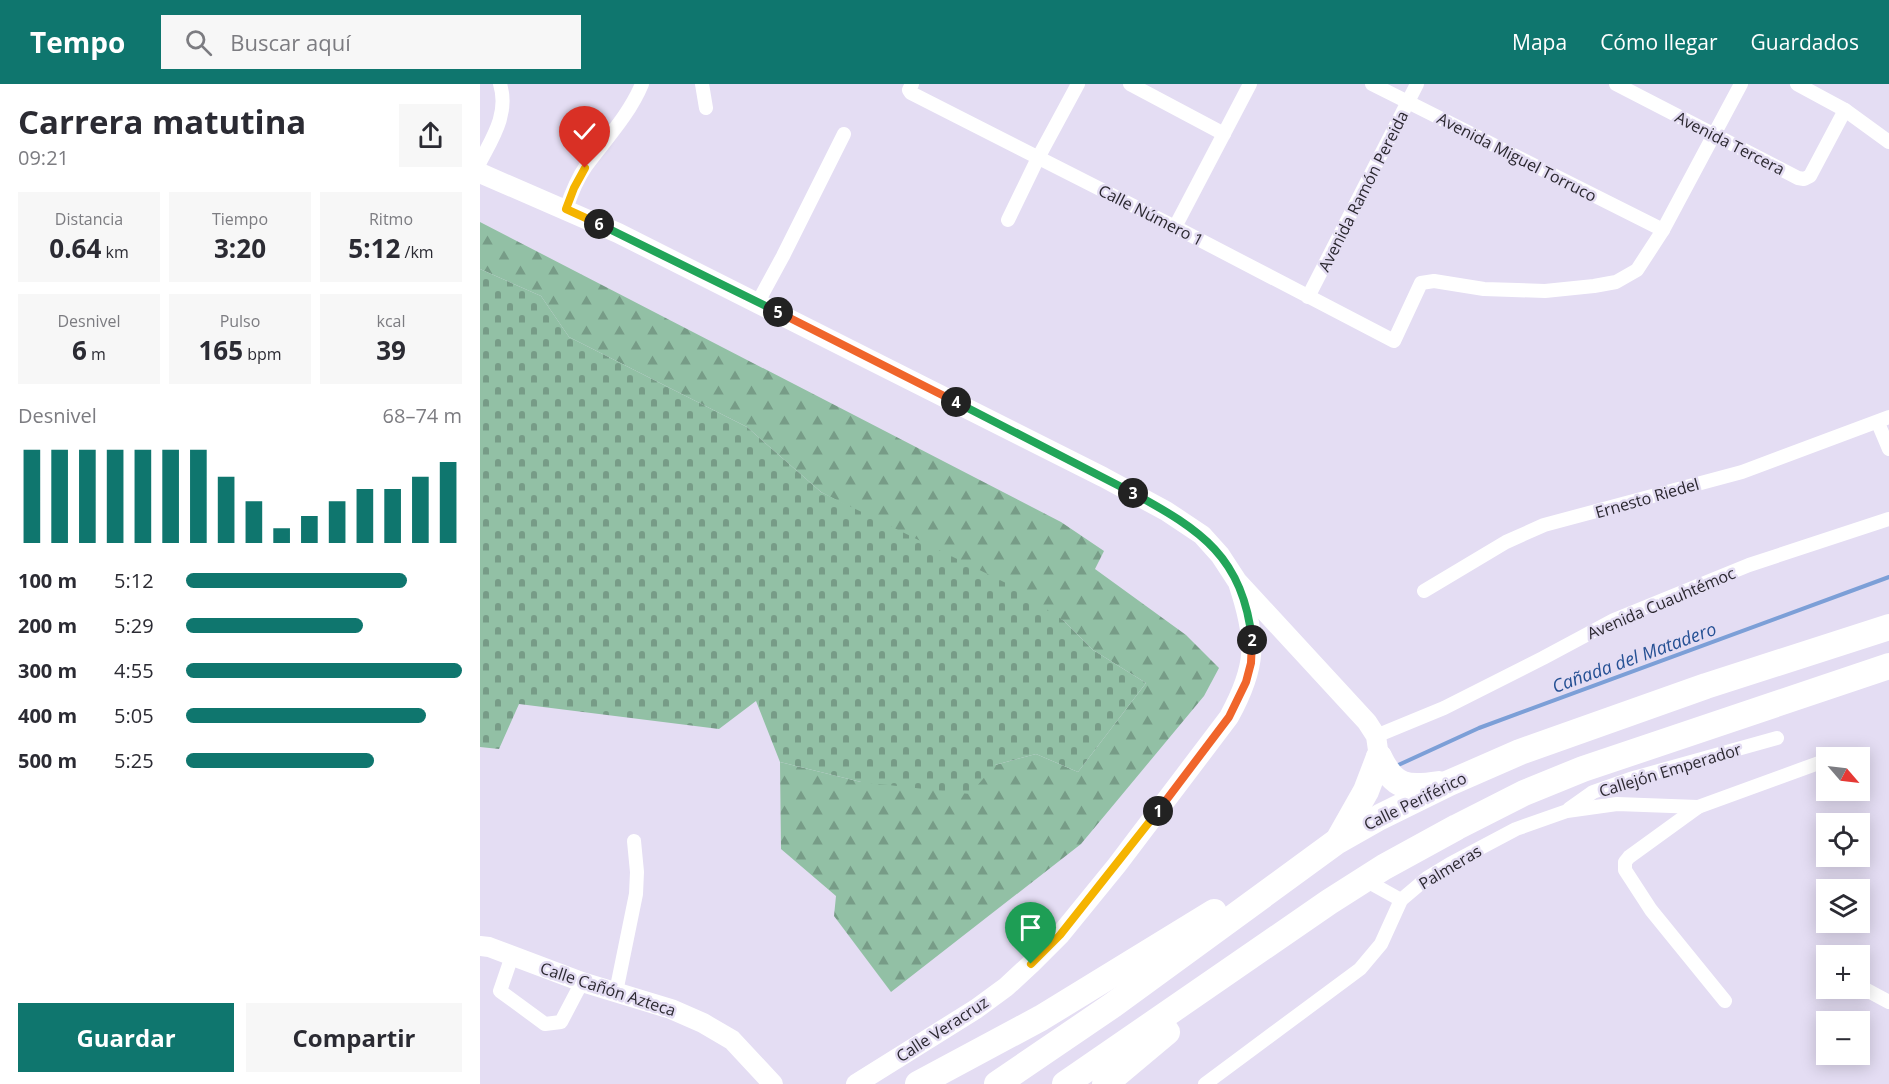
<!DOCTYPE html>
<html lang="es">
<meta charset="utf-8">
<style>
:root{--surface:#fff;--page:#f7f7f7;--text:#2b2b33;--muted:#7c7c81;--accent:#0f766e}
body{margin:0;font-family:"Open Sans",sans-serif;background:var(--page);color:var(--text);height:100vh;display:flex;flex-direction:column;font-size:22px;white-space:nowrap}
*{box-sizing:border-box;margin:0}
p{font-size:20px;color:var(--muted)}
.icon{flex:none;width:33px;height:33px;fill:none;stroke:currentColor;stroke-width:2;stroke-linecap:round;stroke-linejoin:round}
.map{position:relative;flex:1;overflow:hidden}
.side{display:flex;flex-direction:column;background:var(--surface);width:480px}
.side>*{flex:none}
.needle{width:39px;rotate:118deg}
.tools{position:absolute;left:1336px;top:663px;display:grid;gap:12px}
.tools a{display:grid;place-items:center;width:54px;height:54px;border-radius:0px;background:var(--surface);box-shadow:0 3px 15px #0003;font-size:30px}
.pin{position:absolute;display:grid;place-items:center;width:51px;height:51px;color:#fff;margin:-62px -26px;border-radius:50% 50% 50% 0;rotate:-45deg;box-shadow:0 0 6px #0007}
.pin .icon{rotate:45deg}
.km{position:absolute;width:30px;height:30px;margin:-15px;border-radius:50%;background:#222;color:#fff;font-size:16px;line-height:30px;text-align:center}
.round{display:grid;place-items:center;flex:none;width:63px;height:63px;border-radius:0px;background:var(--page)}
.headline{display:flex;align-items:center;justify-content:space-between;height:102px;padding:0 18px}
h1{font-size:33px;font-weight:700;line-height:45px}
.stats{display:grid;grid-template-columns:repeat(3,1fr);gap:9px;height:102px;padding:6px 18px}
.stats div{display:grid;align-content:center;border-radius:0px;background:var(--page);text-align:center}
.stats b{font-size:26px;font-weight:700}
.stats small{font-size:16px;font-weight:400}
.stats p{font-size:16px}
.chart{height:168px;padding:12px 18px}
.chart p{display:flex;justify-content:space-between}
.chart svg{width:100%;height:108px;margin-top:6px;stroke:var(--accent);stroke-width:6}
.action{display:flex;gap:12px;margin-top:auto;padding:12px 18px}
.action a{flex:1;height:69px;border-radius:0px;background:var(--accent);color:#fff;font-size:24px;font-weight:700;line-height:69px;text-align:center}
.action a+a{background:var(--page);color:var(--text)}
ul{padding:0 18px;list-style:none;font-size:20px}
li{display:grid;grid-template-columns:96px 72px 1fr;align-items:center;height:45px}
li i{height:15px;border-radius:8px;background:var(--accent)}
header{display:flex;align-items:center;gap:36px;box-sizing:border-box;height:84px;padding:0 30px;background:var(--accent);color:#fff}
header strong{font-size:28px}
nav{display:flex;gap:33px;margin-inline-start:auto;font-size:21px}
.search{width:420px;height:54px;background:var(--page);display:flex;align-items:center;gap:15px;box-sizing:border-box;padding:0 21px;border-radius:0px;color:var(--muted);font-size:22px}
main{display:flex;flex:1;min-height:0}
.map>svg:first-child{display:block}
.forest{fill:url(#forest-firs)}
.cemetery{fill:url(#cemetery-stones)}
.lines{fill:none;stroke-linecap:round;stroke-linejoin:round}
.stream{stroke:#7c9fd7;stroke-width:4}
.street{stroke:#fff;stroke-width:14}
.secondary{stroke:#fff;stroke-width:20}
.highway{stroke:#fff;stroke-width:26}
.split-1-casing{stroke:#fff;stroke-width:12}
.split-2-casing{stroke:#fff;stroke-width:12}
.split-3-casing{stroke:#fff;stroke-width:12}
.split-4-casing{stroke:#fff;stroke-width:12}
.split-5-casing{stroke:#fff;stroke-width:12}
.split-6-casing{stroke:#fff;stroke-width:12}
.split-7-casing{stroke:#fff;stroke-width:12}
.split-1{stroke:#f5b400;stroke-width:8}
.split-2{stroke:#f0652b;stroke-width:8}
.split-3{stroke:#22a559;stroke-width:8}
.split-4{stroke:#22a559;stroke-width:8}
.split-5{stroke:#f0652b;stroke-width:8}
.split-6{stroke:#22a559;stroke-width:8}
.split-7{stroke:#f5b400;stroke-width:8}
.labels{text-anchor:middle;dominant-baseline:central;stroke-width:5;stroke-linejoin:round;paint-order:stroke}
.street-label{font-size:16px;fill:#2b2830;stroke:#e4ddf3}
.water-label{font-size:18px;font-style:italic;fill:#255094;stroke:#e4ddf3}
</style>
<header>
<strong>Tempo</strong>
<div class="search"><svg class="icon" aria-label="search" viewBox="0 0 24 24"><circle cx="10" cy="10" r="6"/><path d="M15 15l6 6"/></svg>Buscar aquí</div>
<nav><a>Mapa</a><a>Cómo llegar</a><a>Guardados</a></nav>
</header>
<main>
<section class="side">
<div class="headline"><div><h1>Carrera matutina</h1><p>09:21</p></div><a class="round"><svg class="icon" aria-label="share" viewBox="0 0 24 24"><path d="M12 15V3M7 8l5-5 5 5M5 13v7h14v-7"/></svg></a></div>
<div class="stats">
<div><p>Distancia</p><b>0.64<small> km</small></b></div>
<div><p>Tiempo</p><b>3:20</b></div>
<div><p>Ritmo</p><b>5:12<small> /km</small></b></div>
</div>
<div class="stats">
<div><p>Desnivel</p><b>6<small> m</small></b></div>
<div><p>Pulso</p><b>165<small> bpm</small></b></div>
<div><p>kcal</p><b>39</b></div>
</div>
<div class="chart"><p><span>Desnivel</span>68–74 m</p>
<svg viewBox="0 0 160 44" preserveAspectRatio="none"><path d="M5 44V6M15 44V6M25 44V6M35 44V6M45 44V6M55 44V6M65 44V6M75 44V17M85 44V27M95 44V38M105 44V33M115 44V27M125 44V22M135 44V22M145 44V17M155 44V11"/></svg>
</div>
<ul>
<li><b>100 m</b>5:12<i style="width:80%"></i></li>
<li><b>200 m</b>5:29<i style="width:64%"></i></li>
<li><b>300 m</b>4:55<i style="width:100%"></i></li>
<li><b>400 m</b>5:05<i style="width:87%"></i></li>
<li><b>500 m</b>5:25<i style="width:68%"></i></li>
</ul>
<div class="action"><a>Guardar</a><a>Compartir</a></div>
</section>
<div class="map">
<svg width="1409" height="1000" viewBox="0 0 1409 1000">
<defs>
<pattern id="forest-firs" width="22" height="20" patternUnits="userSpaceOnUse" patternTransform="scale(1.5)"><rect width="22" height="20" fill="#92c0a5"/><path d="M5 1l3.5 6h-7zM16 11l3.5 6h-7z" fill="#779c87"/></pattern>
<pattern id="cemetery-stones" width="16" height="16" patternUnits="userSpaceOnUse" patternTransform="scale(1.5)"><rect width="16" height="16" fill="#92c0a5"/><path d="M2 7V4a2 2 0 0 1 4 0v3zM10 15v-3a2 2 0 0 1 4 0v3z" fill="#779c87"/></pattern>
</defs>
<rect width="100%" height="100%" fill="#e4ddf3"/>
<path class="forest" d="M0 138 581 438 624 467 615 485 706 551 739 584 724 612 601 760 411 908 354 832 356 812 301 765 300 678 381 698 515 681 556 670 598 688 666 599 613 566 584 537 341 408 267 343 89 253 61 212 0 185Z"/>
<path class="cemetery" d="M0 185 61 212 89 253 267 343 341 408 532 502 584 537 613 566 666 599 598 688 556 670 515 681 490 710 381 698 300 678 276 617 239 645 39 620 19 665 0 663Z"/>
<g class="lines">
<path class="stream" d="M914 683 999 644 1409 493"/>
<g class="street">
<path d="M222 0 226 24"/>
<path d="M432 0 429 6 431 9 695 143 914 257 941 199 954 197 1004 205 1065 207 1114 202 1136 198 1157 186 1183 146 1261 0"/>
<path d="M650 0 744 50"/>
<path d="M892 0 1183 146"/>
<path d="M1136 0 1318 94 1324 95 1330 92 1365 26"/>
<path d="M1317 0 1365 26 1409 58"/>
<path d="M0 78C13 53 29 29 20 0"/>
<path d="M86 125C91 110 97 95 106 82 126 55 149 31 162 0"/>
<path d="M528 136 558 74 598 0"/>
<path d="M695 143 770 0"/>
<path d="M828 213 937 0"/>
<path d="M278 218 303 172 364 50"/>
<path d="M1398 339 1409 365"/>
<path d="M944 507 1026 458 1064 441 1262 388 1409 333"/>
<path d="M896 652 964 624 1063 574 1134 536 1269 481 1409 435"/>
<path d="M1089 725 1113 708 1150 695 1297 654"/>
<path d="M885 796 921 816"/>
<path d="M32 872 20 907 65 940 81 938 102 898"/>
<path d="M1381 903 1409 918"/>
<path d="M136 908 156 810 157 788 154 757"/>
<path d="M1245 917 1171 826 1145 786V778L1149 773 1218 723 1347 676"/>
<path d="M725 1000 880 885 901 860 921 816 947 794 970 780 1036 745 1087 727 1137 720 1218 723"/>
</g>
<g class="secondary">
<path d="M0 89 138 149 623 393 686 427 722 451 740 471 757 497 887 638 896 652 899 673"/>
<path d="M0 862 9 863 102 898 191 925 223 939 252 956 293 1000"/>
<path d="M376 1000 496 925 526 903 551 880 580 851 637 781 749 633C777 582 777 557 759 502"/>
</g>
<g class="highway">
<path d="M899 673C914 704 927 705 959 700"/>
<path d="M860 753 886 707 899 673"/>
<path d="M438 1000 561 934 734 828"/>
<path d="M517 1000 633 921 856 758 900 733 969 699 1040 668 1226 602 1409 543"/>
<path d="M585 1000 849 818 904 783 977 743 1044 709 1103 685 1409 582"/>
<path d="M625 1000 687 948"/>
</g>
</g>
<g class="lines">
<g class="split-1-casing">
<path id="split-1" d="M551 880 580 851 678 727"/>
</g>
<g class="split-2-casing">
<path id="split-2" d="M678 727 749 633 766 598 771 579 772 556"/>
</g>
<g class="split-3-casing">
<path id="split-3" d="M653 409C721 446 763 473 772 556"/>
</g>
<g class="split-4-casing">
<path id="split-4" d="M476 318 653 409"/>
</g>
<g class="split-5-casing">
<path id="split-5" d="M298 228 476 318"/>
</g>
<g class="split-6-casing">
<path id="split-6" d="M119 140 298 228"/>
</g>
<g class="split-7-casing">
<path id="split-7" d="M105 84 94 104 86 125 119 140"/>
</g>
<use href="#split-1" class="split-1"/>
<use href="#split-2" class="split-2"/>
<use href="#split-3" class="split-3"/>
<use href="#split-4" class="split-4"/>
<use href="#split-5" class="split-5"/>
<use href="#split-6" class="split-6"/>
<use href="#split-7" class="split-7"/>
</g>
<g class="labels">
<g class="street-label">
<text transform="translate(1250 59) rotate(27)">Avenida Tercera</text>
<text transform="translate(1037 73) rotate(27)">Avenida Miguel Torruco</text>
<text transform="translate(883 107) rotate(-63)">Avenida Ramón Pereida</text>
<text transform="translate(671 131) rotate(27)">Calle Número 1</text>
<text transform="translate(1167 414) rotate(-16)">Ernesto Riedel</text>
<text transform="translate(1181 519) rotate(-23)">Avenida Cuauhtémoc</text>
<text transform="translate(1190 686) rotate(-17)">Callejón Emperador</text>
<text transform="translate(935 717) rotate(-26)">Calle Periférico</text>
<text transform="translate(970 783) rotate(-31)">Palmeras</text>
<text transform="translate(128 905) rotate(18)">Calle Cañón Azteca</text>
<text transform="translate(462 945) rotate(-33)">Calle Veracruz</text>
</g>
<g class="water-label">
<text transform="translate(1154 573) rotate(-20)">Cañada del Matadero</text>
</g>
</g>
</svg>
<div class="tools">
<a><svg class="needle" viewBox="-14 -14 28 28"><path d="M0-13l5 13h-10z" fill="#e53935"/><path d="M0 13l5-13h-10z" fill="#7c7c81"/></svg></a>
<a><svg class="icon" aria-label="locate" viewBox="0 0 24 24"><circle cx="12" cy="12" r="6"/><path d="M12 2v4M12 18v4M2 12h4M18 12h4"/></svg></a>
<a><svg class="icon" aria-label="layers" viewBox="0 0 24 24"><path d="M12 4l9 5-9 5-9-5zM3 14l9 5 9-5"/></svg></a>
<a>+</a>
<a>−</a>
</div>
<div class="pin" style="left:551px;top:880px;background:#1e9e55"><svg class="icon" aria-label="arrive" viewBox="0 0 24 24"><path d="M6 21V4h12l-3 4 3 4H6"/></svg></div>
<div class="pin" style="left:105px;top:84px;background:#d93025"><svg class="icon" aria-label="check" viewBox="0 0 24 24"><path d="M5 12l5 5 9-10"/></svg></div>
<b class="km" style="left:678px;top:727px">1</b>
<b class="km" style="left:772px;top:556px">2</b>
<b class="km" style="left:653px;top:409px">3</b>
<b class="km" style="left:476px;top:318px">4</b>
<b class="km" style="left:298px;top:228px">5</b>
<b class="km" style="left:119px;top:140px">6</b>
</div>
</main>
